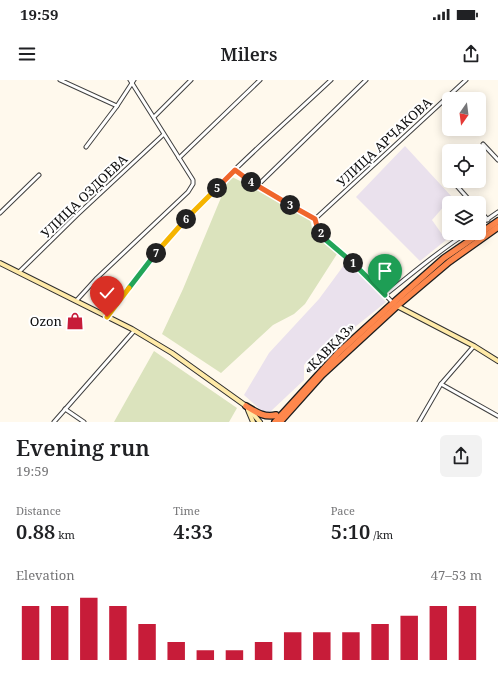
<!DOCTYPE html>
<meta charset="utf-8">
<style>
:root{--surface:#fff;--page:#f2f2f2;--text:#202124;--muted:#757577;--accent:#c71c39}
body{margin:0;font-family:"Noto Serif",serif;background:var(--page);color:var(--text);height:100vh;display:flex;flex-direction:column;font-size:15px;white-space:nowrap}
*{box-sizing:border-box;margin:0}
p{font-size:13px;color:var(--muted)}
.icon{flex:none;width:22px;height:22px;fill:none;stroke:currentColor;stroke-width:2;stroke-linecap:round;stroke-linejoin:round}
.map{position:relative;height:342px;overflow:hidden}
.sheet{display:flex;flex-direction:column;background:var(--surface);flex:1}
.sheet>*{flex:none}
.needle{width:26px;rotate:194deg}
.tools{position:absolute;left:442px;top:12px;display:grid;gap:8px}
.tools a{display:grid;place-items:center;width:44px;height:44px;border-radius:6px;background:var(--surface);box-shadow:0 2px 10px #0003;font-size:20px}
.pin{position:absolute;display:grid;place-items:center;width:34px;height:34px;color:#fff;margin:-41px -17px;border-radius:50% 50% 50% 0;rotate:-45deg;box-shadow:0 0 4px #0007}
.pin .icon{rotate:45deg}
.km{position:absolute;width:20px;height:20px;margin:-10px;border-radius:50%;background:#222;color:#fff;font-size:11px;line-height:20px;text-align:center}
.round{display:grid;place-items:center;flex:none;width:42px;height:42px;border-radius:6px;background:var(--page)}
.summary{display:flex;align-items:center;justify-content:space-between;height:68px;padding:0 16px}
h1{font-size:22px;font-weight:600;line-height:30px}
.stats{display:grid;grid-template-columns:repeat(3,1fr);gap:6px;height:68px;padding:4px 16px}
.stats div{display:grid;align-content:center}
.stats b{font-size:20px;font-weight:600}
.stats small{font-size:11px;font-weight:400}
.stats p{font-size:11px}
.chart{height:112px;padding:8px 16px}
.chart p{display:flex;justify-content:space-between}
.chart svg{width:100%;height:72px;margin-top:4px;stroke:var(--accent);stroke-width:6}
.status{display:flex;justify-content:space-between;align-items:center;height:28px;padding:0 20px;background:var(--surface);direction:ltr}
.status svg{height:11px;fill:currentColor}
header{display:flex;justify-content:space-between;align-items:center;height:52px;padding:0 16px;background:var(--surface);font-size:18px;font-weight:600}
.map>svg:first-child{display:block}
.industrial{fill:#eae1ed}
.cemetery{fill:#dbe3bd}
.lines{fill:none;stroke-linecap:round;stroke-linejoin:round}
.street-casing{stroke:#404040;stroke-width:5}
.secondary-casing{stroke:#2f2f2f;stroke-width:6}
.highway-casing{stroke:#1e1e1e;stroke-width:8}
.street{stroke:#fff;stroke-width:3}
.secondary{stroke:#ffeaa8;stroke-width:4}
.highway{stroke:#fe874c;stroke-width:5.5}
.split-1-casing{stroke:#fff;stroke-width:8}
.split-2-casing{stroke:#fff;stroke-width:8}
.split-3-casing{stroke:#fff;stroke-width:8}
.split-4-casing{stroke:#fff;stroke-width:8}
.split-5-casing{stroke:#fff;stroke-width:8}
.split-6-casing{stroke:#fff;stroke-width:8}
.split-7-casing{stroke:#fff;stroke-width:8}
.split-8-casing{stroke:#fff;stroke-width:8}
.split-9-casing{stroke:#fff;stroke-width:8}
.split-1{stroke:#22a559;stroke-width:5}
.split-2{stroke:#22a559;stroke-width:5}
.split-3{stroke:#f0652b;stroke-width:5}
.split-4{stroke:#f0652b;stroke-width:5}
.split-5{stroke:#f0652b;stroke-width:5}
.split-6{stroke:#f5b400;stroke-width:5}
.split-7{stroke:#f5b400;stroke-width:5}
.split-8{stroke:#22a559;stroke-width:5}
.split-9{stroke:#f5b400;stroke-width:5}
.labels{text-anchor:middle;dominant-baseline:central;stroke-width:4;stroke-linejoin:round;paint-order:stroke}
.street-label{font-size:13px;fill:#0d0d0d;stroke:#fff}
.poi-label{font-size:13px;fill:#0d0d0d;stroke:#fff;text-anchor:end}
</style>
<div class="status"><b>19:59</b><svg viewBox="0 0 49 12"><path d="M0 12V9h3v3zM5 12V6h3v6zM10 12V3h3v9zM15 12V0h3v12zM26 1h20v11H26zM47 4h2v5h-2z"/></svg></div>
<header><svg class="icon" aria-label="menu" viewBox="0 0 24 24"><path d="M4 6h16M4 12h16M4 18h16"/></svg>Milers<svg class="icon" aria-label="share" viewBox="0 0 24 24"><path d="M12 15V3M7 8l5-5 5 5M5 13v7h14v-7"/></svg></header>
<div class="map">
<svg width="498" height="342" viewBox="0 0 498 342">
<rect width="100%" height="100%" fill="#fff9ed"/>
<g class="industrial">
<path d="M405 66 452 117 432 140 446 160 420 181 356 117Z"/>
<path d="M347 181 386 222 350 251 324 264 304 285V300L270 332 264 333 244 315 269 273 319 219Z"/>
</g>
<g class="cemetery">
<path d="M230 96 309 135 313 152 337 174 305 224 294 234 273 245 221 293 162 254 183 209Z"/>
<path d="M154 271 237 328 229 342H114Z"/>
</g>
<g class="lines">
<g class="street-casing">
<g id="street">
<path d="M60 0 117 26 134 0"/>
<path d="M154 37 191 0"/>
<path d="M483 64 498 80"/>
<path d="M86 67 117 26"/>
<path d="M179 78 260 0"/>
<path d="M235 90 257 106 315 139 318 150 326 160 373 202 393 223"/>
<path d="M456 105 472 123"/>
<path d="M257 106 366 0"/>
<path d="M479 130 488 140"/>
<path d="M0 133 39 95"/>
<path d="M315 139 466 0"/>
<path d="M479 145 498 132"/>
<path d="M19 192 77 135 163 55"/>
<path d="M385 215C412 194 438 171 467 153"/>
<path d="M76 221 97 198 188 112 193 104V100L130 0"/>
<path d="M107 237C132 204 157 170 186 140 231 90 282 46 331 0"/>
<path d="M441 304 498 336"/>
<path d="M65 329 84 342"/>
<path d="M54 342 134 251"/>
<path d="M419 342 441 304 474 266"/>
</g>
</g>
<g class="secondary-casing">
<g id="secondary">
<path d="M0 183 132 249 172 273 246 326 260 342"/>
<path d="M397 226 474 266 498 281"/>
<path d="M248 330 253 342"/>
</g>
</g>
<g class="highway-casing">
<g id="highway">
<path d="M246 326C256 332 264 338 276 335"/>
<path d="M275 342 338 273 393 223 444 178 498 141"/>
<path d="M280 342 322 295 397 226 449 182 498 147"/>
</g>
</g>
<use href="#street" class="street"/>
<use href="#secondary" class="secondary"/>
<use href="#highway" class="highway"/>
</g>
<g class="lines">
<g class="split-1-casing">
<path id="split-1" d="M353 183 385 215"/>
</g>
<g class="split-2-casing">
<path id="split-2" d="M321 153 326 160 353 183"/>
</g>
<g class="split-3-casing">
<path id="split-3" d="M290 125 315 139 318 150 321 153"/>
</g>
<g class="split-4-casing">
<path id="split-4" d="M251 102 290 125"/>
</g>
<g class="split-5-casing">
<path id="split-5" d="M217 108 235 90 251 102"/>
</g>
<g class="split-6-casing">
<path id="split-6" d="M186 139 217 108"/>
</g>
<g class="split-7-casing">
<path id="split-7" d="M156 173 186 139"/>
</g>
<g class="split-8-casing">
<path id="split-8" d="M129 208 156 173"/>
</g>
<g class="split-9-casing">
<path id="split-9" d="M107 237 129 208"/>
</g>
<use href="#split-1" class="split-1"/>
<use href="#split-2" class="split-2"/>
<use href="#split-3" class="split-3"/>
<use href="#split-4" class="split-4"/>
<use href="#split-5" class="split-5"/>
<use href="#split-6" class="split-6"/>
<use href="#split-7" class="split-7"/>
<use href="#split-8" class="split-8"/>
<use href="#split-9" class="split-9"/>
</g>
<defs>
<g id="shop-bare" transform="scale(1.38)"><path d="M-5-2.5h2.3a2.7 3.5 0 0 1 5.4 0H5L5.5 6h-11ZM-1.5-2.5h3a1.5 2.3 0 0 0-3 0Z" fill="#c71c39" stroke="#fff" stroke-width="2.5" paint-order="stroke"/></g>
</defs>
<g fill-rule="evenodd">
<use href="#shop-bare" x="75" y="241"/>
</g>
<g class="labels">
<g class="street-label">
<text transform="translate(384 62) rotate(-43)">УЛИЦА АРЧАКОВА</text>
<text transform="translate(84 116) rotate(-44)">УЛИЦА ОЗДОЕВА</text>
<text transform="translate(329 268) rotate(-45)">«КАВКАЗ»</text>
</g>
<g class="poi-label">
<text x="62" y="241">Ozon</text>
</g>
</g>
</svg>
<div class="tools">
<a><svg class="needle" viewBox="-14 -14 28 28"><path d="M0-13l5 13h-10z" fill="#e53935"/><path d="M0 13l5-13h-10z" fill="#757577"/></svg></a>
<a><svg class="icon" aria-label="locate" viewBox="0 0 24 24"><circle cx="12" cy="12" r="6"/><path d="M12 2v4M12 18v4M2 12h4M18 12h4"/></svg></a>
<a><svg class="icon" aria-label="layers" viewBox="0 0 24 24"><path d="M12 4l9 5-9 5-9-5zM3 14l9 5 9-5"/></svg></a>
</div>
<div class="pin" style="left:385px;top:215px;background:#1e9e55"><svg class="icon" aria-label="arrive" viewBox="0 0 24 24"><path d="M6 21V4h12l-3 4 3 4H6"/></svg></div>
<div class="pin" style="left:107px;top:237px;background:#d93025"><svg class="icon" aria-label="check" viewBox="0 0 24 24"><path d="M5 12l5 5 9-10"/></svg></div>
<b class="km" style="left:353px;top:183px">1</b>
<b class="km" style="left:321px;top:153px">2</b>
<b class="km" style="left:290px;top:125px">3</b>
<b class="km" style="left:251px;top:102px">4</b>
<b class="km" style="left:217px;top:108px">5</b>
<b class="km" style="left:186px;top:139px">6</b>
<b class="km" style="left:156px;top:173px">7</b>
</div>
<section class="sheet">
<div class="summary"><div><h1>Evening run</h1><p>19:59</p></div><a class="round"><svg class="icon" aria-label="share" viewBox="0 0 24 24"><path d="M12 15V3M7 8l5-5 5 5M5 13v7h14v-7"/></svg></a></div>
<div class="stats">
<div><p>Distance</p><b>0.88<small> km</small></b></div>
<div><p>Time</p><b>4:33</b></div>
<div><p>Pace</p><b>5:10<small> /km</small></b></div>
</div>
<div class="chart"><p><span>Elevation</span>47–53 m</p>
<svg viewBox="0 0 160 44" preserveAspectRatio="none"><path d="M5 44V11M15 44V11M25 44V6M35 44V11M45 44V22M55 44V33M65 44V38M75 44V38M85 44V33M95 44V27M105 44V27M115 44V27M125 44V22M135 44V17M145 44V11M155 44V11"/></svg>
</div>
</section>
